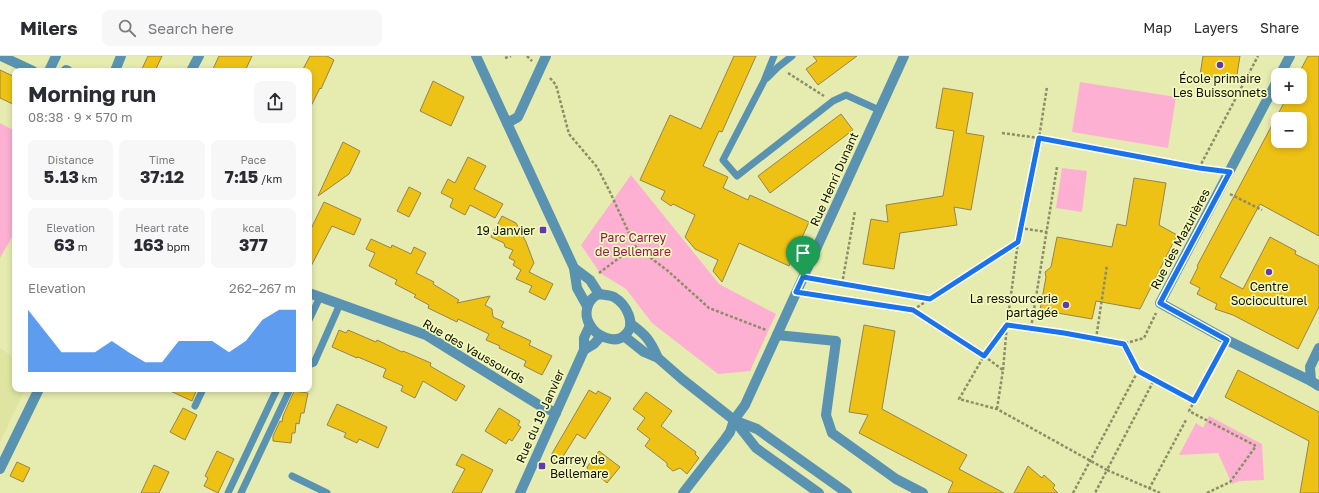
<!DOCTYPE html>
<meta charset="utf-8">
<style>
:root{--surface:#fff;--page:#f7f7f7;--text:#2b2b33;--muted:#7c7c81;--line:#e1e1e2;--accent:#1a73e8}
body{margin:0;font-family:"Golos Text",sans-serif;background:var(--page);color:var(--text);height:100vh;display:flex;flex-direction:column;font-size:15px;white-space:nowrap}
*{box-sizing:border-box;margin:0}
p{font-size:13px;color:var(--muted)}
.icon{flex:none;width:22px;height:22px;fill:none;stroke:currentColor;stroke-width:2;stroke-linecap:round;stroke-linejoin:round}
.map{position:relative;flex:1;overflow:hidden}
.drawer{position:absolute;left:12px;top:12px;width:300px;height:324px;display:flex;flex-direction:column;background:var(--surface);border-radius:8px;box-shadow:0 2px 6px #0003}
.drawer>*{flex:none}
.buttons{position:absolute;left:1271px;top:12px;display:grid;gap:8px}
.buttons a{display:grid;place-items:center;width:36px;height:36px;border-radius:8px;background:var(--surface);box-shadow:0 2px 6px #0003;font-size:20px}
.pin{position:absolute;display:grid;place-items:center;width:34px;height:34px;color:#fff;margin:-41px -17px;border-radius:50% 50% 50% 0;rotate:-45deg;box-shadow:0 0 4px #0007}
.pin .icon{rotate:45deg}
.round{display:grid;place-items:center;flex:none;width:42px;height:42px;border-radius:8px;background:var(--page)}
.headline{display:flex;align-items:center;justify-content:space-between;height:68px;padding:0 16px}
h1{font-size:22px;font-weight:700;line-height:30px}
.figures{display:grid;grid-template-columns:repeat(3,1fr);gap:6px;height:68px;padding:4px 16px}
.figures div{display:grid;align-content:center;border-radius:8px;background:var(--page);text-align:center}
.figures b{font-size:17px;font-weight:700}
.figures small{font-size:11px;font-weight:400}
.figures p{font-size:11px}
.chart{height:112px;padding:8px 16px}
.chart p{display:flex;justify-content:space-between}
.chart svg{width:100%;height:72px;margin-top:4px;fill:var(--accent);opacity:.7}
header{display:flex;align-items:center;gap:24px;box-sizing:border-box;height:56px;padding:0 20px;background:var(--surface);border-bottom:1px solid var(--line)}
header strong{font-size:19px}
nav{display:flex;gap:22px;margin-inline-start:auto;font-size:14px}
.search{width:280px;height:36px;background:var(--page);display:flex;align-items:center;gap:10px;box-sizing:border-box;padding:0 14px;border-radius:8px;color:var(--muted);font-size:15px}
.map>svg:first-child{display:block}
.built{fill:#dfe5a1}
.green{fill:#feb0d2}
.building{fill:#eec214;stroke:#96844d;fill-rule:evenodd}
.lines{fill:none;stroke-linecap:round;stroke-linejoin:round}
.path{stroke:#8c8e66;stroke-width:2.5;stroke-dasharray:3 2;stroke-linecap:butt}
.lane{stroke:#5993b1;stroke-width:7}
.street{stroke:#5993b1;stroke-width:10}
.route-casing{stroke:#fff;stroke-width:8}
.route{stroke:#1a73e8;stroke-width:5}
.poi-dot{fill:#5f39b2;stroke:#f3f9bc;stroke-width:1.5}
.labels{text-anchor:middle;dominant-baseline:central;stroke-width:3.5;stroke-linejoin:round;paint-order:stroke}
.poi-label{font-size:12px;fill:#0e0e00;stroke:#f3f9bc}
.street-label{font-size:12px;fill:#0e0e00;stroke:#f3f9bc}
.park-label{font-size:12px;fill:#8a1958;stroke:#f3f9bc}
</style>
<header>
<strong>Milers</strong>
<div class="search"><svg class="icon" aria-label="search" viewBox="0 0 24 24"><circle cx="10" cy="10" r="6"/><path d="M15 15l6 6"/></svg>Search here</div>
<nav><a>Map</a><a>Layers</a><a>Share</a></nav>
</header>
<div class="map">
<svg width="1319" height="437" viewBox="0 0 1319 437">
<rect width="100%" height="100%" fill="#e6ebb0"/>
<path class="built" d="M0 292 15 303V333H25L0 386Z"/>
<g class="green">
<path d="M1080 26 1176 41 1168 92 1072 76Z"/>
<path d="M0 67 15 75V176L0 202Z"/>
<path d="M1062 112 1087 115 1082 156 1056 152Z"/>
<path d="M631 119 719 228 776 258 750 315 718 318 652 267 626 233 600 217 581 189Z"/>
<path d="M1209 360 1262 388 1264 424 1240 425 1232 428 1218 397 1179 399 1196 367 1203 372Z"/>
</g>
<g class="building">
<path d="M148 0H162L155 15H141Z"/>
<path d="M219 0H252L245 15H212Z"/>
<path d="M310 0H327L334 4 321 33 320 32 309 54V15H302Z"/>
<path d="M734 0H756L722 76 719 75 703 110 728 121 723 132 748 144 750 139 809 166 789 210 739 187 722 226 713 215 718 204 695 193 685 181 695 159 673 148 671 150 661 143 665 135 640 124 670 59 701 73Z"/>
<path d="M813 0H857L818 29 806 13 817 5Z"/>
<path d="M1203 0H1240L1236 25 1200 19Z"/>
<path d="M1308 0H1319V180L1260 148 1220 221 1243 233 1270 181 1296 195 1295 198 1319 210V251L1298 293 1233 259 1215 253 1217 248 1197 238 1200 232 1190 227 1198 211 1197 210 1287 41H1300V19H1298ZM1278 63H1300V85H1278Z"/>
<path d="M0 14 15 21V49L0 42Z"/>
<path d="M433 25 464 41 451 70 420 55Z"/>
<path d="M943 32 973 37 966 77 984 80 971 154 954 151 957 169 900 177 894 213 863 208 871 163 888 166 886 149 943 140 954 75 936 72Z"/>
<path d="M841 58 853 74 770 137 758 120Z"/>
<path d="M343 86 360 95 349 118 318 140Z"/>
<path d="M468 101 486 110 474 133 503 148 495 162 470 149 465 159 450 151 453 143 441 137 448 123 455 127Z"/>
<path d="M1134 122 1166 127 1159 169 1177 179 1140 253 1096 245 1092 263 1040 254 1046 221 1045 216 1051 211 1057 181 1112 191 1117 168 1126 170Z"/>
<path d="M409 131 421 137 409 161 397 155Z"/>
<path d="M324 146 361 163 354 179 332 170 309 214V177Z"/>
<path d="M502 160 516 167 526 186 534 207 529 216 553 228 545 244 529 236 532 230 516 223 521 214 513 209 515 205 509 202 513 194 505 191 504 187 491 181Z"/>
<path d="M371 183 391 192 392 189 411 198 414 191 426 197 416 217 434 226 433 228 459 244 457 247 490 240 485 249 492 253 493 261 504 266 501 271 531 285 529 289 552 300 542 319 524 310 526 305 499 292 500 290 486 284 489 278 458 263 457 266 428 252 429 249 414 241 416 239 395 228 397 224 369 210 375 197 366 193Z"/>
<path d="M864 269 895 275 882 353 967 399 959 413 1004 437H948L953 426 859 377 868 359 849 356Z"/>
<path d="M339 274 346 277 348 274 376 286 377 284 402 296 403 295 431 307 430 310 465 330 456 345 423 325 415 342 401 335 403 330 383 321 386 313 358 301 357 302 332 291Z"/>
<path d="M1238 314 1319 356V437H1300L1309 385 1225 341Z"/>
<path d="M166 333H197L192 345Z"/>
<path d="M589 334 596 338 598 335 611 342 585 383 577 378 559 407 550 401Z"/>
<path d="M294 335 308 337 304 357H301L299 368 296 367 295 377H292L291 387 273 385V380L280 365 282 366 283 360Z"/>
<path d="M646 336 672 355 661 370 696 396 695 398 699 402 687 418 680 412 673 415 667 410V407L645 390 650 383 637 373 645 362 633 353Z"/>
<path d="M337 348 387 371 378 392 359 383 357 387 344 381 346 377 327 369Z"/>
<path d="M183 352 197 359 185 384 170 376Z"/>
<path d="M499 352 520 365 518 369 521 371 512 385 509 383 506 388 485 375Z"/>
<path d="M217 395 234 403 218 437 204 430 208 422 205 420Z"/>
<path d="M599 395 620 411 607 427 600 421 589 419 587 411Z"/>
<path d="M462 398 493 414 481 437H452L465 413 456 409Z"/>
<path d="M17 406 30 412 23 426 10 420Z"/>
<path d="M154 409 169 416 159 437H141Z"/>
<path d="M1028 410 1042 422 1044 419 1055 429 1053 432 1058 437H1014Z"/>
</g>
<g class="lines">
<g class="path">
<path d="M527 0 532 5"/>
<path d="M505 2 511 0"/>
<path d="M788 17 824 40"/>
<path d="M550 22 556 29 569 78 597 111 609 134 635 190 668 215 709 252 766 274"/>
<path d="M1002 77 1039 82 1047 31"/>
<path d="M1199 112 1258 0"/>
<path d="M1230 138 1262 154"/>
<path d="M1020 172 1047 176"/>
<path d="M599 217 635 190"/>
<path d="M814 223 930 243"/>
<path d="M842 228 855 155"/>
<path d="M809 238 913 254 984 300 1007 269 1018 186 1039 82 1199 112 1216 114"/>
<path d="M913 254 1017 186"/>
<path d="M1031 272 1057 111"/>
<path d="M1096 283 1107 209"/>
<path d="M1003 314 1007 269 1031 272 1123 288 1144 282 1156 257"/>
<path d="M1138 315 1154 324 1107 414 1160 437"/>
<path d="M1154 324 1194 345"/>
<path d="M997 353 1003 314 984 300 959 343 997 353 1107 414 1095 437"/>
<path d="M1149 433 1186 364"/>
<path d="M1073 437 1138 315 1123 288"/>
<path d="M1207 437 1230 426 1256 390 1189 355 1222 294"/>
</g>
<g class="lane">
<path d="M774 0 764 25 723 104 737 120 833 45 846 39 879 54"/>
<path d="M767 22 778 11 792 0"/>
<path d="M309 264 320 241"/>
<path d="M309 309 314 307 340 248"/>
<path d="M195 350 203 333"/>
<path d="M292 420 327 437"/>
<path d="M228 437 277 333"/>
<path d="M241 437 290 333"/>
</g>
<g class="street">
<path d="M1 0 33 15"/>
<path d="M476 0 574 212 577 232 587 250"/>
<path d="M66 14 68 15"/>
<path d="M49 15 56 0"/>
<path d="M115 15 121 0"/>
<path d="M191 15 199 0"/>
<path d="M1280 19 1290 0"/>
<path d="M1278 23 1160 247 1227 284 1311 325"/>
<path d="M507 67 518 61 546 0"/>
<path d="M574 212 590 224 599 238"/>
<path d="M309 237 426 279 539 349 556 357"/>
<path d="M599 238C604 239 610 239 614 241 626 248 638 269 624 280 614 288 596 280 590 269 583 258 587 243 599 238Z"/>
<path d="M631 268C646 279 650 284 658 302"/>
<path d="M777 279 836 285 826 359 832 377 896 423 923 437"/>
<path d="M624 280 644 296 658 302 682 323 734 364 756 392 819 437"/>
<path d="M1319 292 1310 311 1311 325 1319 330"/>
<path d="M584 294 594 288 601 280"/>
<path d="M736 365 757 373 847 437"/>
<path d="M0 413 39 333"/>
<path d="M520 437 584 294V282L590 269"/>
<path d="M683 437 725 383 730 376 734 364 745 349 904 0"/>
</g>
</g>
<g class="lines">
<g class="route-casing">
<path id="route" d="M1039 82 1199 112 1230 116 1160 247 1227 284 1194 345 1138 315 1124 288 1064 277 1007 269 984 300 913 254 796 236 803 221 930 243 1018 186Z"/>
</g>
<use href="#route" class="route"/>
</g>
<g class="poi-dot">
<circle cx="1220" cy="9" r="4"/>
<rect x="539" y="170" width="8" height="8" rx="2"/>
<circle cx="1269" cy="216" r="4"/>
<circle cx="1066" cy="249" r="4"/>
<rect x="538" y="406" width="8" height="8" rx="2"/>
</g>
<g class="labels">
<g class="poi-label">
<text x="1220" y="22">École primaire<tspan x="1220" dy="14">Les Buissonnets</tspan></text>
<text x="535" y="174" text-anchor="end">19 Janvier</text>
<text x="1269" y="230">Centre<tspan x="1269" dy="14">Socioculturel</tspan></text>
<text x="1058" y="242" text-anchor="end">La ressourcerie<tspan x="1058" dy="14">partagée</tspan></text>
<text x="550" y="403" text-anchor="start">Carrey de<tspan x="550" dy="14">Bellemare</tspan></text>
</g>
<g class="street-label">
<text transform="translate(834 123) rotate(-66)">Rue Henri Dunant</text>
<text transform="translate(1180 183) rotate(-62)">Rue des Mazurières</text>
<text transform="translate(474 295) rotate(30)">Rue des Vaussourds</text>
<text transform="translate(540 360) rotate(-66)">Rue du 19 Janvier</text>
</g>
<g class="park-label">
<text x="633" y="181">Parc Carrey<tspan x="633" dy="14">de Bellemare</tspan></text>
</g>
</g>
</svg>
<div class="buttons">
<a>+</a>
<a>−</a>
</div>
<div class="pin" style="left:803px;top:221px;background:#1e9e55"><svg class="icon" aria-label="arrive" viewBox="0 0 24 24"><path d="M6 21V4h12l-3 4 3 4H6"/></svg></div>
<section class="drawer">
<div class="headline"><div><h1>Morning run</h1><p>08:38 · 9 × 570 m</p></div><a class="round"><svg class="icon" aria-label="share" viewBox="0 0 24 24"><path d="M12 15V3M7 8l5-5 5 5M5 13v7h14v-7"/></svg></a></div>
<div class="figures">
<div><p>Distance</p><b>5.13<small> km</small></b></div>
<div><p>Time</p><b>37:12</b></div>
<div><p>Pace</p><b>7:15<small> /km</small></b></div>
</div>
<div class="figures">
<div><p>Elevation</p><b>63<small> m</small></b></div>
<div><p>Heart rate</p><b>163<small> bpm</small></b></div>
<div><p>kcal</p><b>377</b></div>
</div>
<div class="chart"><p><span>Elevation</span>262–267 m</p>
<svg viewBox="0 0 160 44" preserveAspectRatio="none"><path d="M0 44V6L10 19L20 32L30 32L40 32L50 25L60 32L70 38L80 38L90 25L100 25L110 25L120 32L130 25L140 12L150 6L160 6V44z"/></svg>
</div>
</section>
</div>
